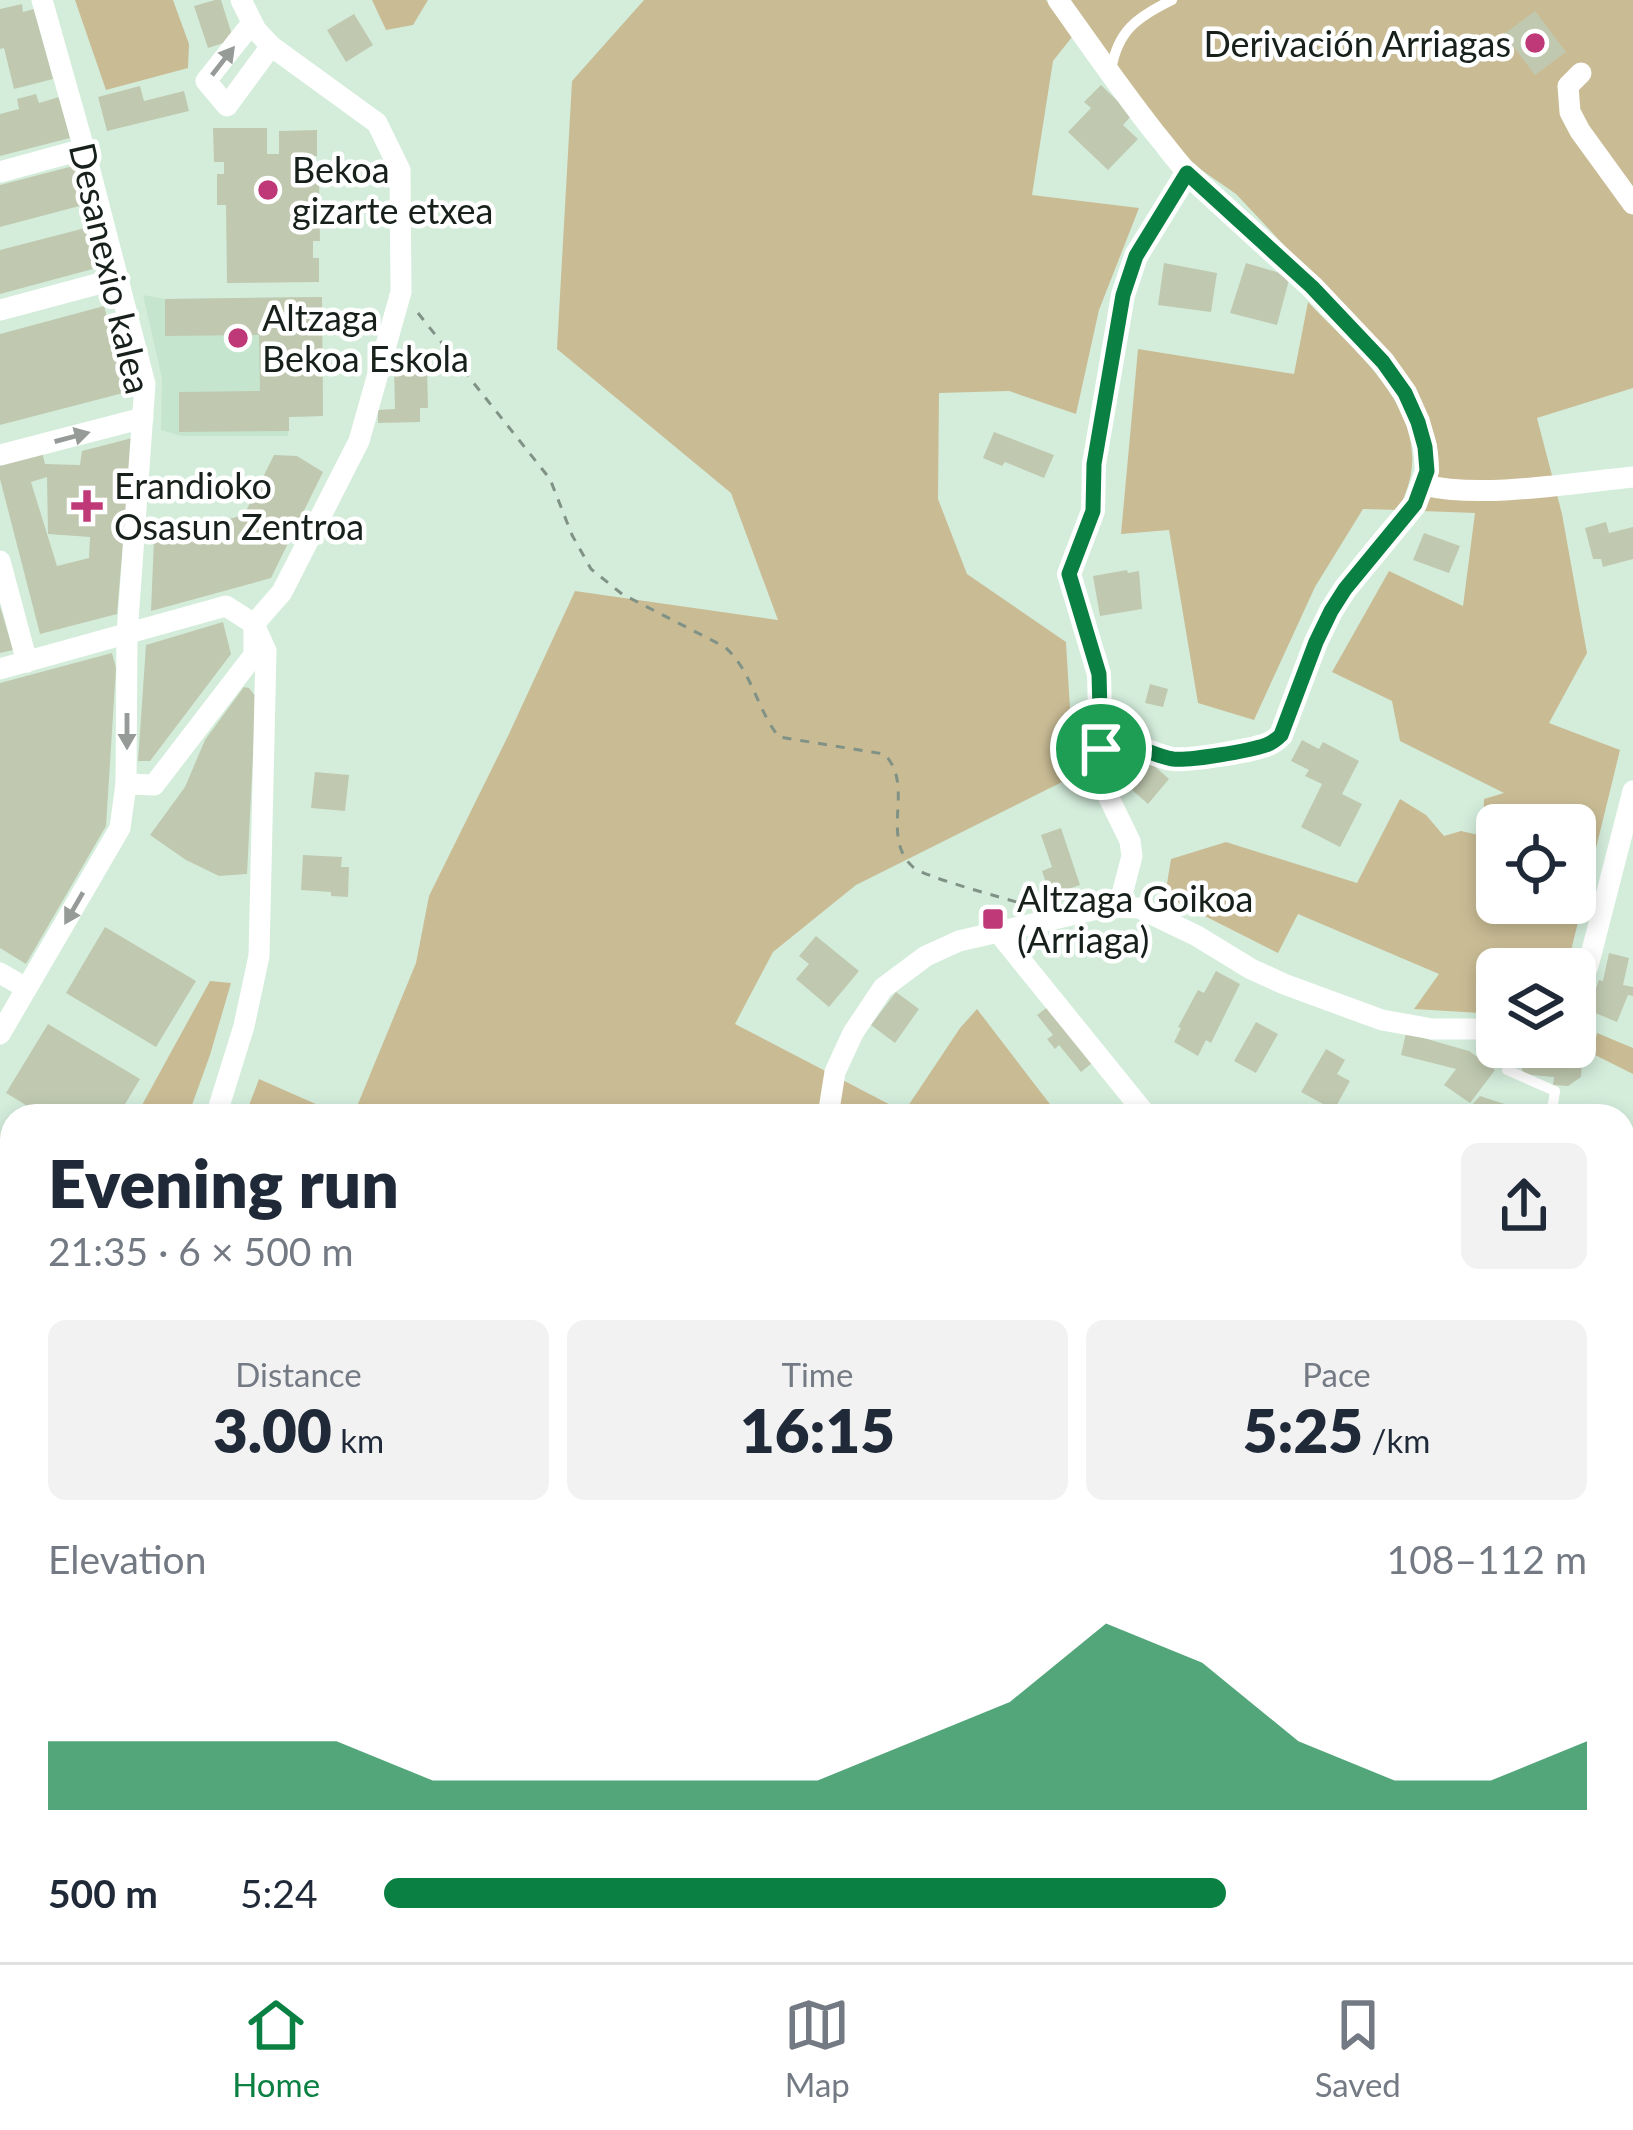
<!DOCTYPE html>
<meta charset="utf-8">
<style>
:root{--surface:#fff;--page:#f2f2f3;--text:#1f2937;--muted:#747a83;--line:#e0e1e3;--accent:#0b8043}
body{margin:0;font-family:Lato,sans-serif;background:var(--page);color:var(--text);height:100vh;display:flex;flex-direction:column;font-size:45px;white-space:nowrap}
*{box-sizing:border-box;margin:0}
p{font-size:39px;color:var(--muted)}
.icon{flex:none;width:66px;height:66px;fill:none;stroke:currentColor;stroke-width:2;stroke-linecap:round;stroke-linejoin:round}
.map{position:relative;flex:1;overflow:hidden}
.drawer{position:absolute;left:0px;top:1104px;width:1635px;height:858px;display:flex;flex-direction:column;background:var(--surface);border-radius:36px 36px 0 0;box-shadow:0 6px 18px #0003}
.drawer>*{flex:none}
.controls{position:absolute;left:1476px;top:804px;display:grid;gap:24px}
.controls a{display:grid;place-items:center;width:120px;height:120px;border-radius:18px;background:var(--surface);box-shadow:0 6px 18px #0003;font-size:60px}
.pin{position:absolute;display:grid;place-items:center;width:102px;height:102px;color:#fff;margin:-51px;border:6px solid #fff;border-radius:50%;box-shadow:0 3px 12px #0007}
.round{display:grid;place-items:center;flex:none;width:126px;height:126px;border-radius:18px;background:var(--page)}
.headline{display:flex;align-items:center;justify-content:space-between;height:204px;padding:0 48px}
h1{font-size:66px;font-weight:800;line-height:90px}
.figures{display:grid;grid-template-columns:repeat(3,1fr);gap:18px;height:204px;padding:12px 48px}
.figures div{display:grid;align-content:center;border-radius:18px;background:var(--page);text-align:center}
.figures b{font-size:60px;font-weight:800}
.figures small{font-size:33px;font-weight:400}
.figures p{font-size:33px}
.chart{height:336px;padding:24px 48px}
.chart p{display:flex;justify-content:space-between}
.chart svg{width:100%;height:216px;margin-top:12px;fill:var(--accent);opacity:.7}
ul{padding:0 48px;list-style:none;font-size:39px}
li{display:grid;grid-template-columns:192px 144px 1fr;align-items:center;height:90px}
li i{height:30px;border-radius:15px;background:var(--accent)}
.tabs{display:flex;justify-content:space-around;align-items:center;height:168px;border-top:3px solid var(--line);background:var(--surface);font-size:33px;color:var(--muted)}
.tabs a{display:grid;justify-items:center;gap:6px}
.tabs .on{color:var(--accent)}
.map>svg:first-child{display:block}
.built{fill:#c5e5ce}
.green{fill:#c9bc95;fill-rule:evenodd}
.building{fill:#c0c9b0;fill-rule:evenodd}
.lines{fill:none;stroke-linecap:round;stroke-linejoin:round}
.path{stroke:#809285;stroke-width:3;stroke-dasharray:9 9;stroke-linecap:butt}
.lane{stroke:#fff;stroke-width:10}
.street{stroke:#fff;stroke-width:21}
.highway{stroke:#fff;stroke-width:42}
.oneway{fill:#979b98}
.route-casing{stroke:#fff;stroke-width:24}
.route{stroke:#0b8043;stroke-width:15}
.poi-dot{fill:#bf3878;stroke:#fff;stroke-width:4.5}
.labels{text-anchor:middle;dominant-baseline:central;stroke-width:9;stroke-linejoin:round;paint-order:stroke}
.poi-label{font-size:36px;fill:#17201a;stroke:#fff;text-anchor:start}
.street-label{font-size:36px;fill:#17201a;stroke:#fff}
</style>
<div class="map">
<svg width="1633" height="1962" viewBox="0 0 1633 1962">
<rect width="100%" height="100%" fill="#d4eddb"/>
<path class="built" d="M143 295 165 299 322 297 323 416 289 417 288 436H181L161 430 162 378Z"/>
<g class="green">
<path d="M75 0H173L189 44 188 68 106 90Z"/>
<path d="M372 0H428L413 25 386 30Z"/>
<path d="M644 0H1046L1072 37 1053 61 1032 195 1139 208 1099 310 1076 414 1009 391 939 393 938 499 967 574 1066 642 1074 776 856 885 773 952 735 1024 904 1112 960 1028 977 1009 1059 1116H353L416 963 429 896 508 736 575 591 778 620 731 493 557 349 572 81Z"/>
<path d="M1070 0H1633V388L1537 418 1562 514 1587 653 1549 723 1620 750 1567 967 1497 969V1014L1414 1009 1439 974 1298 914 1278 953 1165 896 1171 859 1226 842 1357 883 1400 799 1426 815 1444 836 1461 831 1483 836 1484 799 1504 793 1400 741 1392 701 1332 672 1389 571 1463 606 1475 513 1422 511 1438 477 1415 392 1358 324 1236 194 1184 158ZM1497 825H1575V903H1497Z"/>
<path d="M1308 302C1351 348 1423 403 1411 474 1409 486 1403 499 1399 510L1363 509 1315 587 1254 720 1198 703 1169 530 1121 534 1138 349 1294 374Z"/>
<path d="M210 981 231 983 210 1055 188 1116H136Z"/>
<path d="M1597 1033 1633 1048V1074L1593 1054Z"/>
<path d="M259 1079 343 1116H245Z"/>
<path d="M1633 1134V1568L1623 1578V1152Z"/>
<path d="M12 1191V1704L0 1705V1215Z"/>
<path d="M1633 1638V1792L1623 1805V1648Z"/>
<path d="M0 1720 12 1722V1950H61L60 1960 0 1950Z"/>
<path d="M211 1950H317L314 1962H203Z"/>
<path d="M558 1950H873L883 1962H560Z"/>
<path d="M964 1950H1186L1194 1962H953Z"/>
<path d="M1426 1950H1509L1499 1962H1421Z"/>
</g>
<g class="building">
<path d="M215 0H221L232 35H228L230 41 208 48 194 6Z"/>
<path d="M22 4 23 12 34 9 53 79 14 89 4 48 0 49V9Z"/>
<path d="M1535 11 1566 52 1535 75 1504 34Z"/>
<path d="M354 14 373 45 346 62 327 30Z"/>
<path d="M1101 85 1132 115 1123 125 1138 139 1108 170 1068 132 1091 108 1084 102Z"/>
<path d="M140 86 144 101 184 91 189 111 107 131 98 97Z"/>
<path d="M36 94 39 103 59 97 70 138 0 156V114L19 109 17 99Z"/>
<path d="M213 128H267V154H279V131L317 130V156H310V174H319L320 241H313V258H319V282L227 283 226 205H217V174H224V162H214Z"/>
<path d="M77 165 87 204 0 227V185Z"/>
<path d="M93 226 104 266 0 294V250Z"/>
<path d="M1164 263 1217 273 1211 312 1158 305Z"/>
<path d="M1246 263 1290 276 1277 325 1230 313Z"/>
<path d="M322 297 323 416 289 417V431L179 432V392L260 391 259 335 165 336V299Z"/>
<path d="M104 306 127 392 0 425V334Z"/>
<path d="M427 368 428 408H420V422L378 423V410L395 409 394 369Z"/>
<path d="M994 432 1054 455 1044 478 1005 462 1002 466 983 458Z"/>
<path d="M132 438 117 614 40 634 0 479V460L41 448 45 464 80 465 82 451ZM47 477 48 534 90 537 89 558 57 566 31 482Z"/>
<path d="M274 455 297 456 323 472 271 578 151 611 154 539 244 515Z"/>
<path d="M1606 522 1609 533 1633 527V559L1603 567 1601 559H1593L1585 528Z"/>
<path d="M1424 533 1460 546 1449 573 1413 560Z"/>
<path d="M1127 570 1128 573 1139 571 1142 609 1100 616 1093 576Z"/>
<path d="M0 606 13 650 0 653Z"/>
<path d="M223 622 231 654 150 761H138L146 645Z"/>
<path d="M112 653 116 668 106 826 26 964 0 948V683Z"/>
<path d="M1150 684 1168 689 1163 707 1145 703Z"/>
<path d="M244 687 249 688 256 697 247 874 219 876 186 860 150 835 185 787 205 740Z"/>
<path d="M1302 740 1319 749 1323 742 1359 761 1342 794 1362 804 1340 847 1301 827 1322 784 1305 776 1309 770 1291 761Z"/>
<path d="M1134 748 1169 779 1148 804 1113 773Z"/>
<path d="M315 772 349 775 345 811 311 808Z"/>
<path d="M1061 828 1080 885 1050 895 1042 871 1052 867 1041 835Z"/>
<path d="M303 855 342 857 341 867H349L348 897 331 896V892L301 890Z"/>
<path d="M105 927 196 981 156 1047 66 993Z"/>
<path d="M816 936 859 971 829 1007 796 979 809 964 799 956Z"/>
<path d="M1609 953 1629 958 1623 985 1633 987V996L1628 995 1617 1022 1588 1010 1599 980 1603 981Z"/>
<path d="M1216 971 1240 984 1211 1043 1206 1040 1198 1056 1174 1042 1181 1028 1178 1027 1198 990 1204 993Z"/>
<path d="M896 992 919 1009 895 1043 871 1025Z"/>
<path d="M1053 1003 1097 1059 1081 1072 1059 1045 1055 1049 1047 1039 1053 1035 1037 1015Z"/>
<path d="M1256 1022 1278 1034 1256 1073 1234 1061Z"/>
<path d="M48 1024 140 1079 118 1116H44L6 1093Z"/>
<path d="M1406 1033 1469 1051 1495 1070 1470 1103 1444 1085 1456 1069 1401 1055Z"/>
<path d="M1523 1047H1575L1574 1059 1582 1060 1581 1077 1568 1086 1553 1085 1554 1077 1522 1074Z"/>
<path d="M1326 1049 1345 1060 1337 1074 1350 1081 1334 1110 1301 1092Z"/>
<path d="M1480 1096 1526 1111 1524 1116H1469L1470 1107Z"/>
</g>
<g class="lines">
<path class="path" d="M418 313 550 479 572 535 591 569 622 594 725 647C752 671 757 710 779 737L884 754C916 785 879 836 913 867 924 877 1000 897 1020 903L1022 907"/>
<g class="lane">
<path d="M1111 71C1117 31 1137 17 1172 0"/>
<path d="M1512 1047 1507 1070 1555 1091 1553 1104 1547 1116"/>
</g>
<g class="street">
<path d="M241 0 256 30 271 46 377 123 400 170 401 292 359 441 282 592 254 624"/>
<path d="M1058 0C1090 45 1121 90 1155 133 1167 147 1177 162 1190 175 1250 236 1456 389 1425 484 1419 500 1409 509 1399 521 1379 544 1359 568 1342 593 1314 636 1299 687 1281 735 1276 740 1272 743 1266 745 1248 751 1189 761 1172 758 1147 754 1127 735 1101 749"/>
<path d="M252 23 206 81 227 106 271 46"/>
<path d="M1581 73 1568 86 1570 112 1580 131 1633 204"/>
<path d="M0 172 84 149"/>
<path d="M0 310 116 279"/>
<path d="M0 455 143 418"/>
<path d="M1424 485C1481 499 1573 483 1633 477"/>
<path d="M0 561 27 662"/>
<path d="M0 669 226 606 254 624"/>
<path d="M126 784 154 785 254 655V631"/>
<path d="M1119 906 1132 856 1130 841 1107 794 1101 749 1099 674 1069 574 1093 511 1095 463 1123 295 1136 256 1187 173"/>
<path d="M998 932 1147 1116"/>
<path d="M0 973 26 988"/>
<path d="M1575 995 1588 966 1633 791"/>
<path d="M0 1034 120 828 126 784 127 634 145 384 87 159 42 0"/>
<path d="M216 1116 244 1026 259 956 266 651 254 624"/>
<path d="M828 1116 835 1072 853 1033 883 988 926 956 959 941 1106 907 1139 908 1197 936 1251 969 1284 984 1382 1020 1432 1029H1497"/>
<path d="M143 1950 148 1962"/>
<path d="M522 1950 523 1962"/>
<path d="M86 1962 90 1950"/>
<path d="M376 1962 377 1950"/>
<path d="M483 1962 486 1950"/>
</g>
<g class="highway">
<path d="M1623 1621 1633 1611"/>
<path d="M1623 1836 1633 1823"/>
<path d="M1623 1893 1633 1880"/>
<path d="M1400 1962 1404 1950"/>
<path d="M1532 1962 1540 1950"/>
<path d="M1574 1962 1581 1950"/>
</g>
</g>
<defs><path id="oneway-solid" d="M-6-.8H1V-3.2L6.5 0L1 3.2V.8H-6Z" transform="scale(3)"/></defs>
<g class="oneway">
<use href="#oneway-solid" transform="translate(223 61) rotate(-52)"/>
<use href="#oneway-solid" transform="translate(72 437) rotate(-15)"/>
<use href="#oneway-solid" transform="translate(127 731) rotate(90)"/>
<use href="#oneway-solid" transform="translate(74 908) rotate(120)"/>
</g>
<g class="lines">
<g class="route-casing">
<path id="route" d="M1187 173 1312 287 1383 362 1405 393 1418 422 1425 447 1427 471 1415 504 1345 589 1331 611 1316 642 1281 735C1276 740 1272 743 1266 745 1249 751 1189 761 1173 759 1147 755 1127 735 1101 749L1099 674 1069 574 1093 511 1094 464 1123 295 1136 256Z"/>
</g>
<use href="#route" class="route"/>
</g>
<g class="poi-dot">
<circle cx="1535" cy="43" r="12"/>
<circle cx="268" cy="190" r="12"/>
<circle cx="238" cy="338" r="12"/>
<path d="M81 488h12v12h12v12h-12v12h-12v-12h-12v-12h12z"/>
<rect x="981" y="907" width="24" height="24" rx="6"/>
</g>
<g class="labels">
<g class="poi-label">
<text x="1511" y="43" text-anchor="end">Derivación Arriagas</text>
<text x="292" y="169">Bekoa<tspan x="292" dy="41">gizarte etxea</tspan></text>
<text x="262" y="317">Altzaga<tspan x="262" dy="41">Bekoa Eskola</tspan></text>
<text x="114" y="485">Erandioko<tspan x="114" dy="41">Osasun Zentroa</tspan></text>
<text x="1017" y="898">Altzaga Goikoa<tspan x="1017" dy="41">(Arriaga)</tspan></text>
</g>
<g class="street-label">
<text transform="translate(111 268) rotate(77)">Desanexio kalea</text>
</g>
</g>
</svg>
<div class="controls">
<a><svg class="icon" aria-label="locate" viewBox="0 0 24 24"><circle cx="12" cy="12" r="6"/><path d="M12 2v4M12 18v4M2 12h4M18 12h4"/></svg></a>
<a><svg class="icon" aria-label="layers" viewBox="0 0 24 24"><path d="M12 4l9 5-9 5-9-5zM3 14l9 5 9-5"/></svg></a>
</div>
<div class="pin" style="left:1101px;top:749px;background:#1e9e55"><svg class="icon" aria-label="arrive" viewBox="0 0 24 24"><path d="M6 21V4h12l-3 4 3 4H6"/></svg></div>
<section class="drawer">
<div class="headline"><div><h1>Evening run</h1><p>21:35 · 6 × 500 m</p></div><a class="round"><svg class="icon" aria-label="share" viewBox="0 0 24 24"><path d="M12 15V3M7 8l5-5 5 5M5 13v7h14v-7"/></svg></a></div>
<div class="figures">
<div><p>Distance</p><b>3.00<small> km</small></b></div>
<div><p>Time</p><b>16:15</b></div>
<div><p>Pace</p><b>5:25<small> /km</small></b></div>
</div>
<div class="chart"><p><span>Elevation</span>108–112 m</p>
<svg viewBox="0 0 160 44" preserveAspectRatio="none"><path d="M0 44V30L10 30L20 30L30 30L40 38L50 38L60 38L70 38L80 38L90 30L100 22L110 6L120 14L130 30L140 38L150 38L160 30V44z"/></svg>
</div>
<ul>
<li><b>500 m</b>5:24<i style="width:70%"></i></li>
</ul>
</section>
</div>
<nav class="tabs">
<a class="on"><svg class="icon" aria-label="home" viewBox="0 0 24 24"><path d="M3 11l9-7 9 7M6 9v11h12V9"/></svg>Home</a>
<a><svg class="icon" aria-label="map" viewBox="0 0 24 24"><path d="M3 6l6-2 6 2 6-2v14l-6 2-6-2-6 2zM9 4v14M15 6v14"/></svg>Map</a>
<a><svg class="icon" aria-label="saved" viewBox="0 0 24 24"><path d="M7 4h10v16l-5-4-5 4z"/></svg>Saved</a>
</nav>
